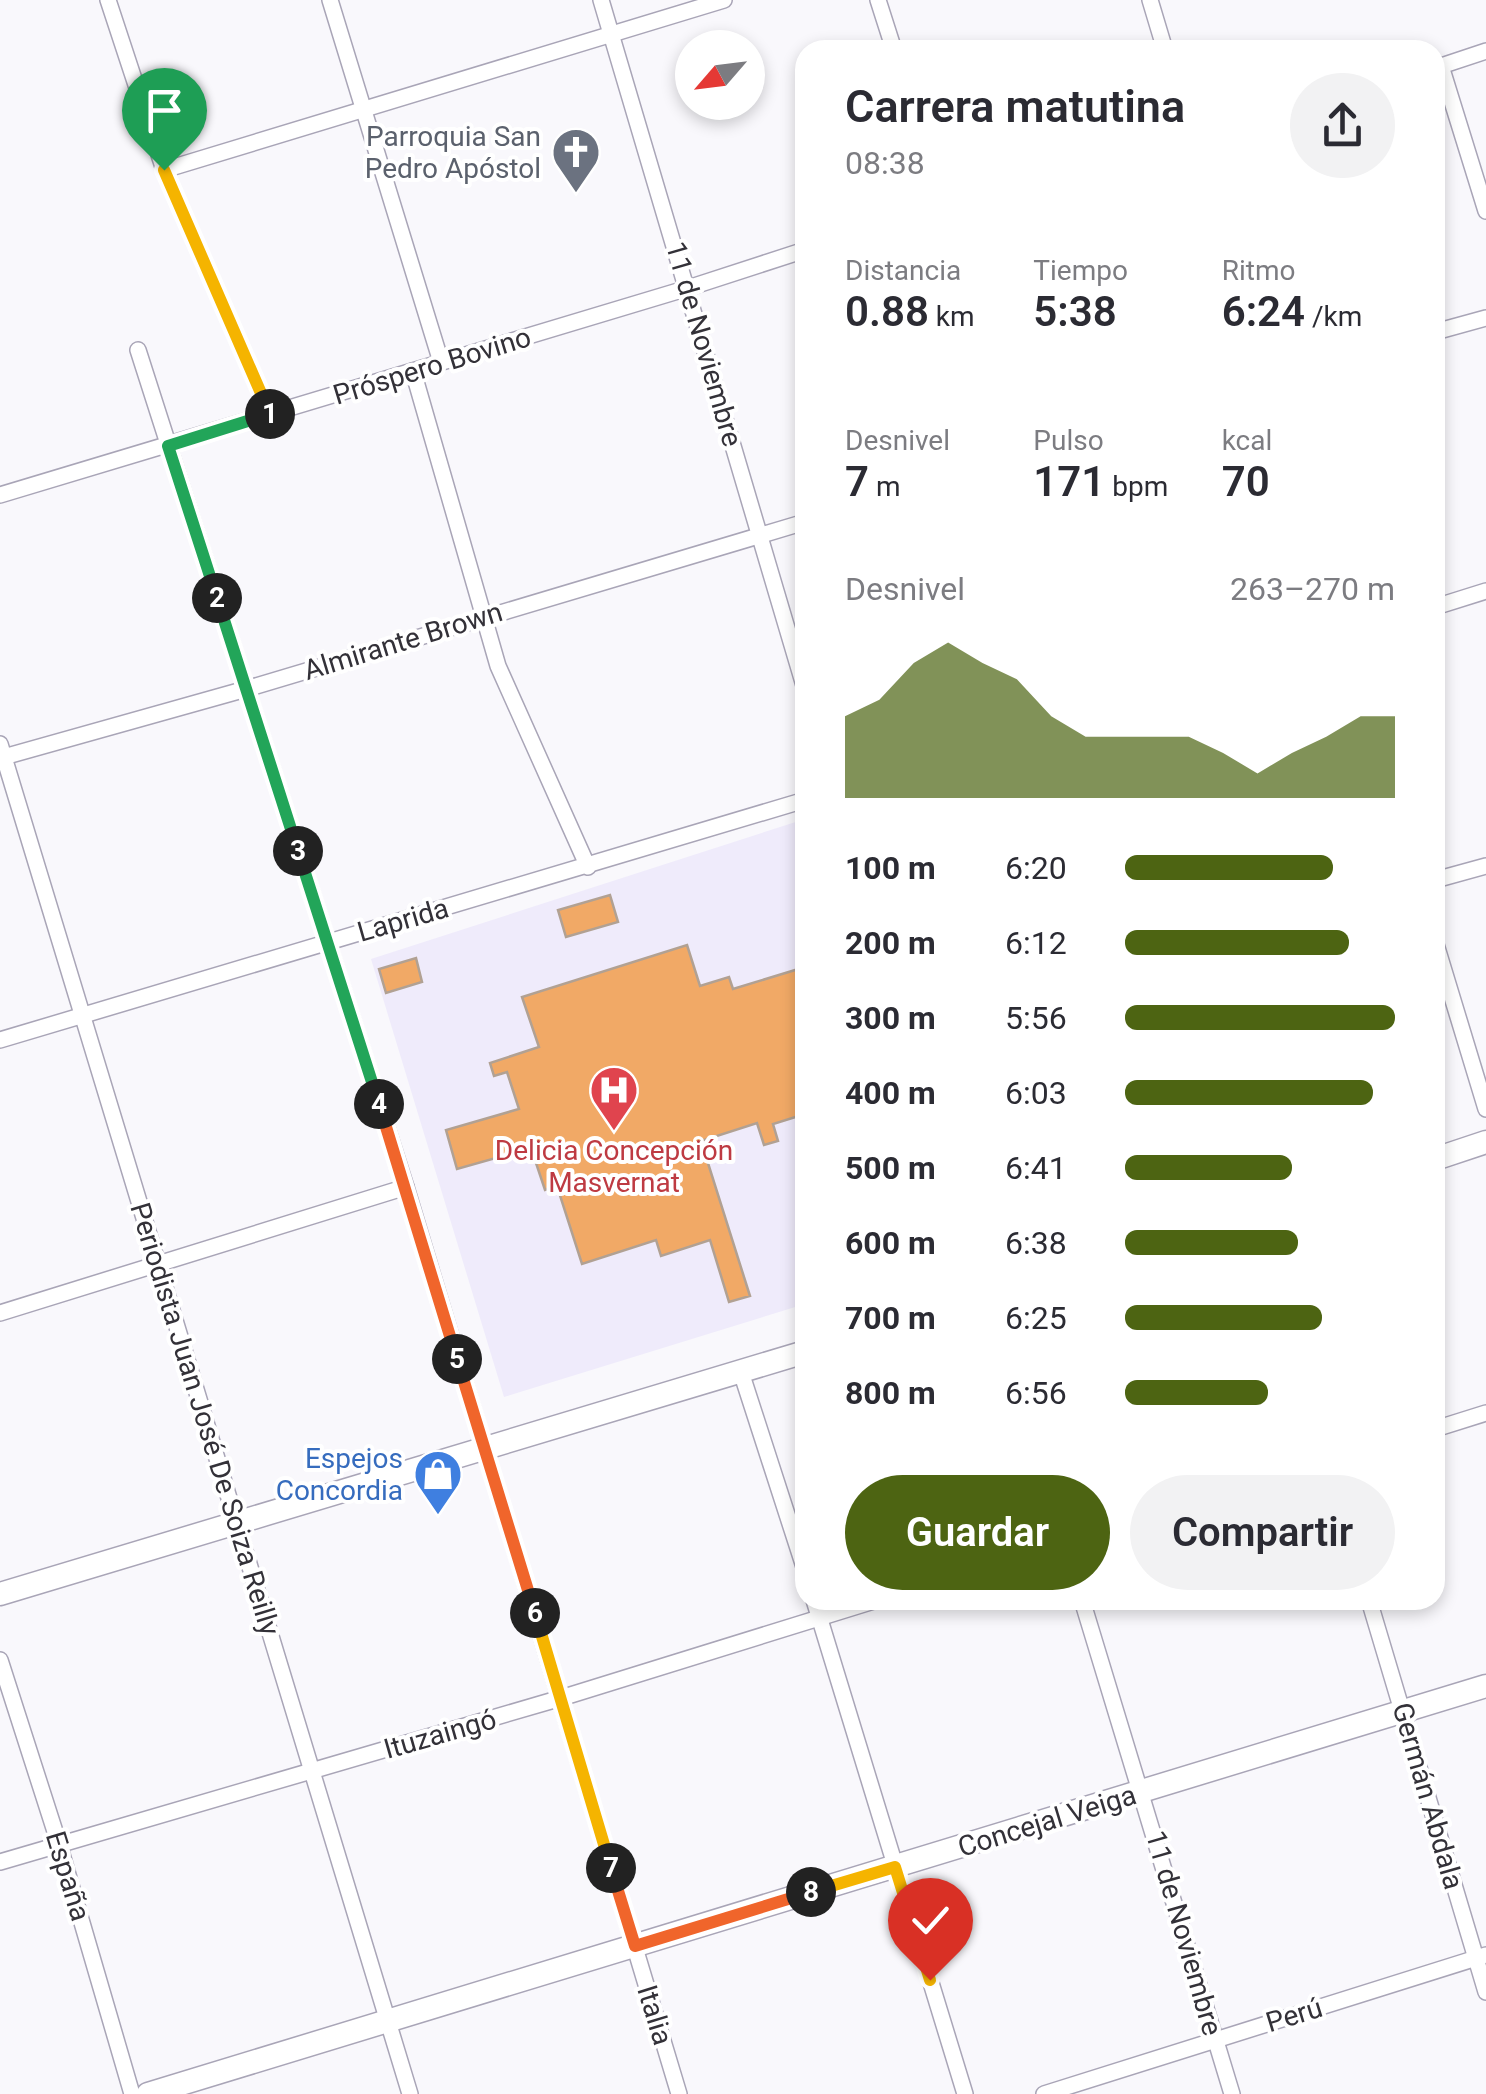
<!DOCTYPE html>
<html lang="es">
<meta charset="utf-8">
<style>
:root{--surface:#fff;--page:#f2f2f3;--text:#2b2b33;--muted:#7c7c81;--accent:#4d6412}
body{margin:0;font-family:Roboto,sans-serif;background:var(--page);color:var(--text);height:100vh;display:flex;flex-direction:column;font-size:38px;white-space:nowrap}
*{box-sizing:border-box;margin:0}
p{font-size:32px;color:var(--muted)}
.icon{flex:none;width:55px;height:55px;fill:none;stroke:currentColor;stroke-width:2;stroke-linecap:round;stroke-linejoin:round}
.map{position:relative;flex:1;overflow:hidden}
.drawer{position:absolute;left:795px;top:40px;width:650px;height:1570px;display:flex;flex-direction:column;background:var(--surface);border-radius:30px;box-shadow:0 5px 15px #0003}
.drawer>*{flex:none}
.needle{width:65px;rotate:242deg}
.tools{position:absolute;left:675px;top:30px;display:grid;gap:20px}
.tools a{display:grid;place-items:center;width:90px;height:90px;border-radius:50%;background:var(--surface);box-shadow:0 5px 15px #0003;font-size:50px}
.pin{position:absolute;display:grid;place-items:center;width:85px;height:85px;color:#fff;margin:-102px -42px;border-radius:50% 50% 50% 0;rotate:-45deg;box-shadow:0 0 10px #0007}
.pin .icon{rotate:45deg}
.km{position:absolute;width:50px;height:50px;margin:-25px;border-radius:50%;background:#222;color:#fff;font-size:28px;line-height:50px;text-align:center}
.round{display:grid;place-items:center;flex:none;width:105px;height:105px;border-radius:52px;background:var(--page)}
.headline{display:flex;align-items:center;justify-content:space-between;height:170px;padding:0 50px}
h1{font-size:45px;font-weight:600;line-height:75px}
.figures{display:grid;grid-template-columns:repeat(3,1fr);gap:15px;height:170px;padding:10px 50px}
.figures div{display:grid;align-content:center}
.figures b{font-size:42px;font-weight:600}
.figures small{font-size:28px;font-weight:400}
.figures p{font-size:28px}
.chart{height:280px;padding:20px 50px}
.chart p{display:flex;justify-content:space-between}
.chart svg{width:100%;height:180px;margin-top:10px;fill:var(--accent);opacity:.7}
.action{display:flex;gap:20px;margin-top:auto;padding:20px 50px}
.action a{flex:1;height:115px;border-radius:60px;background:var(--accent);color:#fff;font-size:40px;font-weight:600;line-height:115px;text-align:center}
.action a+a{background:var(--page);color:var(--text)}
ul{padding:0 50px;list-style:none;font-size:32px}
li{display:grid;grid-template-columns:160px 120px 1fr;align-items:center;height:75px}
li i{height:25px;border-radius:12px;background:var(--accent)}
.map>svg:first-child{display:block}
.built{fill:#efebfb}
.building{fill:#f1a966;stroke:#b1a193;stroke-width:2.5}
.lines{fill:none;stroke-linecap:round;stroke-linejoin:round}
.street-casing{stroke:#a9a5b7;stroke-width:18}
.secondary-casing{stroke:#a9a5b7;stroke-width:25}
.street{stroke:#fff;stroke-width:15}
.secondary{stroke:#fff;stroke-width:22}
.split-1-casing{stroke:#fff;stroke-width:20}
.split-2-casing{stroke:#fff;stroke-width:20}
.split-3-casing{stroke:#fff;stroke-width:20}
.split-4-casing{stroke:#fff;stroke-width:20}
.split-5-casing{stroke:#fff;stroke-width:20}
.split-6-casing{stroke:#fff;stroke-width:20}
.split-7-casing{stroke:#fff;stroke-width:20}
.split-8-casing{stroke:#fff;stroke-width:20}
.split-9-casing{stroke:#fff;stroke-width:20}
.split-1{stroke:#f5b400;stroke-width:12}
.split-2{stroke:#22a559;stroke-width:12}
.split-3{stroke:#22a559;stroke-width:12}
.split-4{stroke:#22a559;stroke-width:12}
.split-5{stroke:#f0652b;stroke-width:12}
.split-6{stroke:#f0652b;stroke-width:12}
.split-7{stroke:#f5b400;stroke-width:12}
.split-8{stroke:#f0652b;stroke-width:12}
.split-9{stroke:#f5b400;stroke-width:12}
.labels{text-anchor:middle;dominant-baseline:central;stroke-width:8;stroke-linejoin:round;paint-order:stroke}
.worship-label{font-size:28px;fill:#5b616d;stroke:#fff;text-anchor:end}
.street-label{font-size:28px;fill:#333138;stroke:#fff}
.health-label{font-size:28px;fill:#be3a42;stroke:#fff}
.shop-label{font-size:28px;fill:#366cbe;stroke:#fff;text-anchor:end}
</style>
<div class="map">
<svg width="1486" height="2094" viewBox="0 0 1486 2094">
<rect width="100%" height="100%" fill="#f9f8fc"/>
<path class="built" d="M805 819V1304L504 1397 371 959Z"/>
<g class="building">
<path d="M610 895 618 922 566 937 558 910Z"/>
<path d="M687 945 700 986 729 977 733 989 805 967V1114L773 1124 778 1141 764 1145 757 1123 701 1141 750 1296 729 1302 710 1240 661 1256 656 1240 582 1264 557 1186 545 1190 531 1148 457 1169 446 1130 519 1109 507 1072 494 1076 490 1063 539 1047 522 997Z"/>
<path d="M416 958 422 982 386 993 379 969Z"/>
</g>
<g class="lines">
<g class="street-casing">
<g id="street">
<path d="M108 0 164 170 270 415"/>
<path d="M330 0 441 362"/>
<path d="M601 0 805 689"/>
<path d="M878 0 894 50"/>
<path d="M1150 0 1165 50"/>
<path d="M1441 66 1486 211"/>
<path d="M1435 68 1486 51"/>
<path d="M164 170 724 0"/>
<path d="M1435 332 1486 318"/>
<path d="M138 350 406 1187 679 2094"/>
<path d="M413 371 498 666 588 867"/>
<path d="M0 495 688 288 805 250"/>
<path d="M1435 607 1486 591"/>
<path d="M0 744 410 2094"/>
<path d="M0 758 246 689 805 522"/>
<path d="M1435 880 1486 866"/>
<path d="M1435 941 1486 1109"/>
<path d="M0 1040 805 800"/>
<path d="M0 1313 406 1187"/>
<path d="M741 1372 805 1570"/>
<path d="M1435 1429 1486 1413"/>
<path d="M814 1600 965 2094"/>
<path d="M1082 1600 1232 2094"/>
<path d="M1369 1600 1486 1992"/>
<path d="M0 1660 59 1844 132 2094"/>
<path d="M0 1862 561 1698 877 1600"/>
<path d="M1044 2094 1486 1955"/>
</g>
</g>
<g class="secondary-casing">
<g id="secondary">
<path d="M1435 1159 1486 1142"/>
<path d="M0 1594 805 1352"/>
<path d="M148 2094 1486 1686"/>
</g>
</g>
<use href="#street" class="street"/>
<use href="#secondary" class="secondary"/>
</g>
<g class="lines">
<g class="split-1-casing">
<path id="split-1" d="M164 170 270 414"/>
</g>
<g class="split-2-casing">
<path id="split-2" d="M217 598 168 446 270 414"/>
</g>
<g class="split-3-casing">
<path id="split-3" d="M217 598 298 851"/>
</g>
<g class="split-4-casing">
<path id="split-4" d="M298 851 379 1104"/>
</g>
<g class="split-5-casing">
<path id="split-5" d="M379 1104 457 1359"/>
</g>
<g class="split-6-casing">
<path id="split-6" d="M457 1359 535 1613"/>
</g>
<g class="split-7-casing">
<path id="split-7" d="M535 1613 611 1868"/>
</g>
<g class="split-8-casing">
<path id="split-8" d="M611 1868 635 1946 811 1892"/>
</g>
<g class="split-9-casing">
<path id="split-9" d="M811 1892 895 1867 930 1980"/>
</g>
<use href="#split-1" class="split-1"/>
<use href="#split-2" class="split-2"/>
<use href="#split-3" class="split-3"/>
<use href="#split-4" class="split-4"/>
<use href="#split-5" class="split-5"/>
<use href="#split-6" class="split-6"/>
<use href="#split-7" class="split-7"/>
<use href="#split-8" class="split-8"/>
<use href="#split-9" class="split-9"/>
</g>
<defs>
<g id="church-pin" transform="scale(2.5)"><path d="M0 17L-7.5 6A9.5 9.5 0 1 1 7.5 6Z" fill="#6b7280" stroke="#fff"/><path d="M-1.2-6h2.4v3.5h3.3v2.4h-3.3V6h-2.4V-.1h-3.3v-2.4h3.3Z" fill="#fff"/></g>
<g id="hospital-pin" transform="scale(2.5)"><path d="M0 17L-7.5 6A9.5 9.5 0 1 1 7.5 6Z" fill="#e0444e" stroke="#fff"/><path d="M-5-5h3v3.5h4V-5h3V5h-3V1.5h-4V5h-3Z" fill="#fff"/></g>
<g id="shop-pin" transform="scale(2.5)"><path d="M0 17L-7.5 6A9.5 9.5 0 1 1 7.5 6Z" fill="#3f7fe0" stroke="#fff"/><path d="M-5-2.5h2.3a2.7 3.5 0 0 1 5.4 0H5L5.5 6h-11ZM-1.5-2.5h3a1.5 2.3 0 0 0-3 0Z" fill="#fff"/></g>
</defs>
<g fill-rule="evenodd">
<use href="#church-pin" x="576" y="152"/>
<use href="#hospital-pin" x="614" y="1090"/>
<use href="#shop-pin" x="438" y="1474"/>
</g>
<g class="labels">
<g class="worship-label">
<text x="541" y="136">Parroquia San<tspan x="541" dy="32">Pedro Apóstol</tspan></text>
</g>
<g class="street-label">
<text transform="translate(704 344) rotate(74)">11 de Noviembre</text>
<text transform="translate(432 366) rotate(-17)">Próspero Bovino</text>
<text transform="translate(403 641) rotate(-17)">Almirante Brown</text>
<text transform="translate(403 920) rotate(-16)">Laprida</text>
<text transform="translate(205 1419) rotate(73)">Periodista Juan José De Soiza Reilly</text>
<text transform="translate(440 1734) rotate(-16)">Ituzaingó</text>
<text transform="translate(1428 1796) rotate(74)">Germán Abdala</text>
<text transform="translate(1047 1821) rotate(-17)">Concejal Veiga</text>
<text transform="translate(68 1876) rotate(73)">España</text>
<text transform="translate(1184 1933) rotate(74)">11 de Noviembre</text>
<text transform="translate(655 2015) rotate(73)">Italia</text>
<text transform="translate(1294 2015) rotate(-17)">Perú</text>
</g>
<g class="health-label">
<text x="614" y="1150">Delicia Concepción<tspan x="614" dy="32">Masvernat</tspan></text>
</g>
<g class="shop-label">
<text x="403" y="1458">Espejos<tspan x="403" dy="32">Concordia</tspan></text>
</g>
</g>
</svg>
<div class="tools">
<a><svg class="needle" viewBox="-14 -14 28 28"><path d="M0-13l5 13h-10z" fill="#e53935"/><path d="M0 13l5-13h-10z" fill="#7c7c81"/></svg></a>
</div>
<div class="pin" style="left:164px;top:170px;background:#1e9e55"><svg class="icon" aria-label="arrive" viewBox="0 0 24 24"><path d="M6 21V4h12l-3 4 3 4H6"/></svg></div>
<div class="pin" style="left:930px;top:1980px;background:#d93025"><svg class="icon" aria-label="check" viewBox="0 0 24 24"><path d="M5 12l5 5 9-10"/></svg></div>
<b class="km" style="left:270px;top:414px">1</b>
<b class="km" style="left:217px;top:598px">2</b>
<b class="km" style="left:298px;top:851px">3</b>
<b class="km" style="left:379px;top:1104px">4</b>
<b class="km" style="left:457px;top:1359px">5</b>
<b class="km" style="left:535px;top:1613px">6</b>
<b class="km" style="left:611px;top:1868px">7</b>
<b class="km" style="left:811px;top:1892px">8</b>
<section class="drawer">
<div class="headline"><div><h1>Carrera matutina</h1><p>08:38</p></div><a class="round"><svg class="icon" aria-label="share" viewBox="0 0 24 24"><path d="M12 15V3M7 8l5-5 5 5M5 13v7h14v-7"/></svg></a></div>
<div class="figures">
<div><p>Distancia</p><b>0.88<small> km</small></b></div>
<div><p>Tiempo</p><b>5:38</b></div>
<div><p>Ritmo</p><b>6:24<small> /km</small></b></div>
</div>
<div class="figures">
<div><p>Desnivel</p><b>7<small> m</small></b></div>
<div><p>Pulso</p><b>171<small> bpm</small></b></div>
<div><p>kcal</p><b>70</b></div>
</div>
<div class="chart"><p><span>Desnivel</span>263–270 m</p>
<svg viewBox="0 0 160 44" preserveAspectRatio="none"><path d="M0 44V24L10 20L20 11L30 6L40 11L50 15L60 24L70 29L80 29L90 29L100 29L110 33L120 38L130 33L140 29L150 24L160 24V44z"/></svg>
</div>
<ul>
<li><b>100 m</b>6:20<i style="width:77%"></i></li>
<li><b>200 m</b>6:12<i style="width:83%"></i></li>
<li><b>300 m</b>5:56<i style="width:100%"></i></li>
<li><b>400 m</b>6:03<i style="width:92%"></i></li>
<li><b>500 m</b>6:41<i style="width:62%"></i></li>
<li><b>600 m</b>6:38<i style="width:64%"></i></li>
<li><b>700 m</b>6:25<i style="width:73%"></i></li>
<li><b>800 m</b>6:56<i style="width:53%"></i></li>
</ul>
<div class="action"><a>Guardar</a><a>Compartir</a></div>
</section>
</div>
